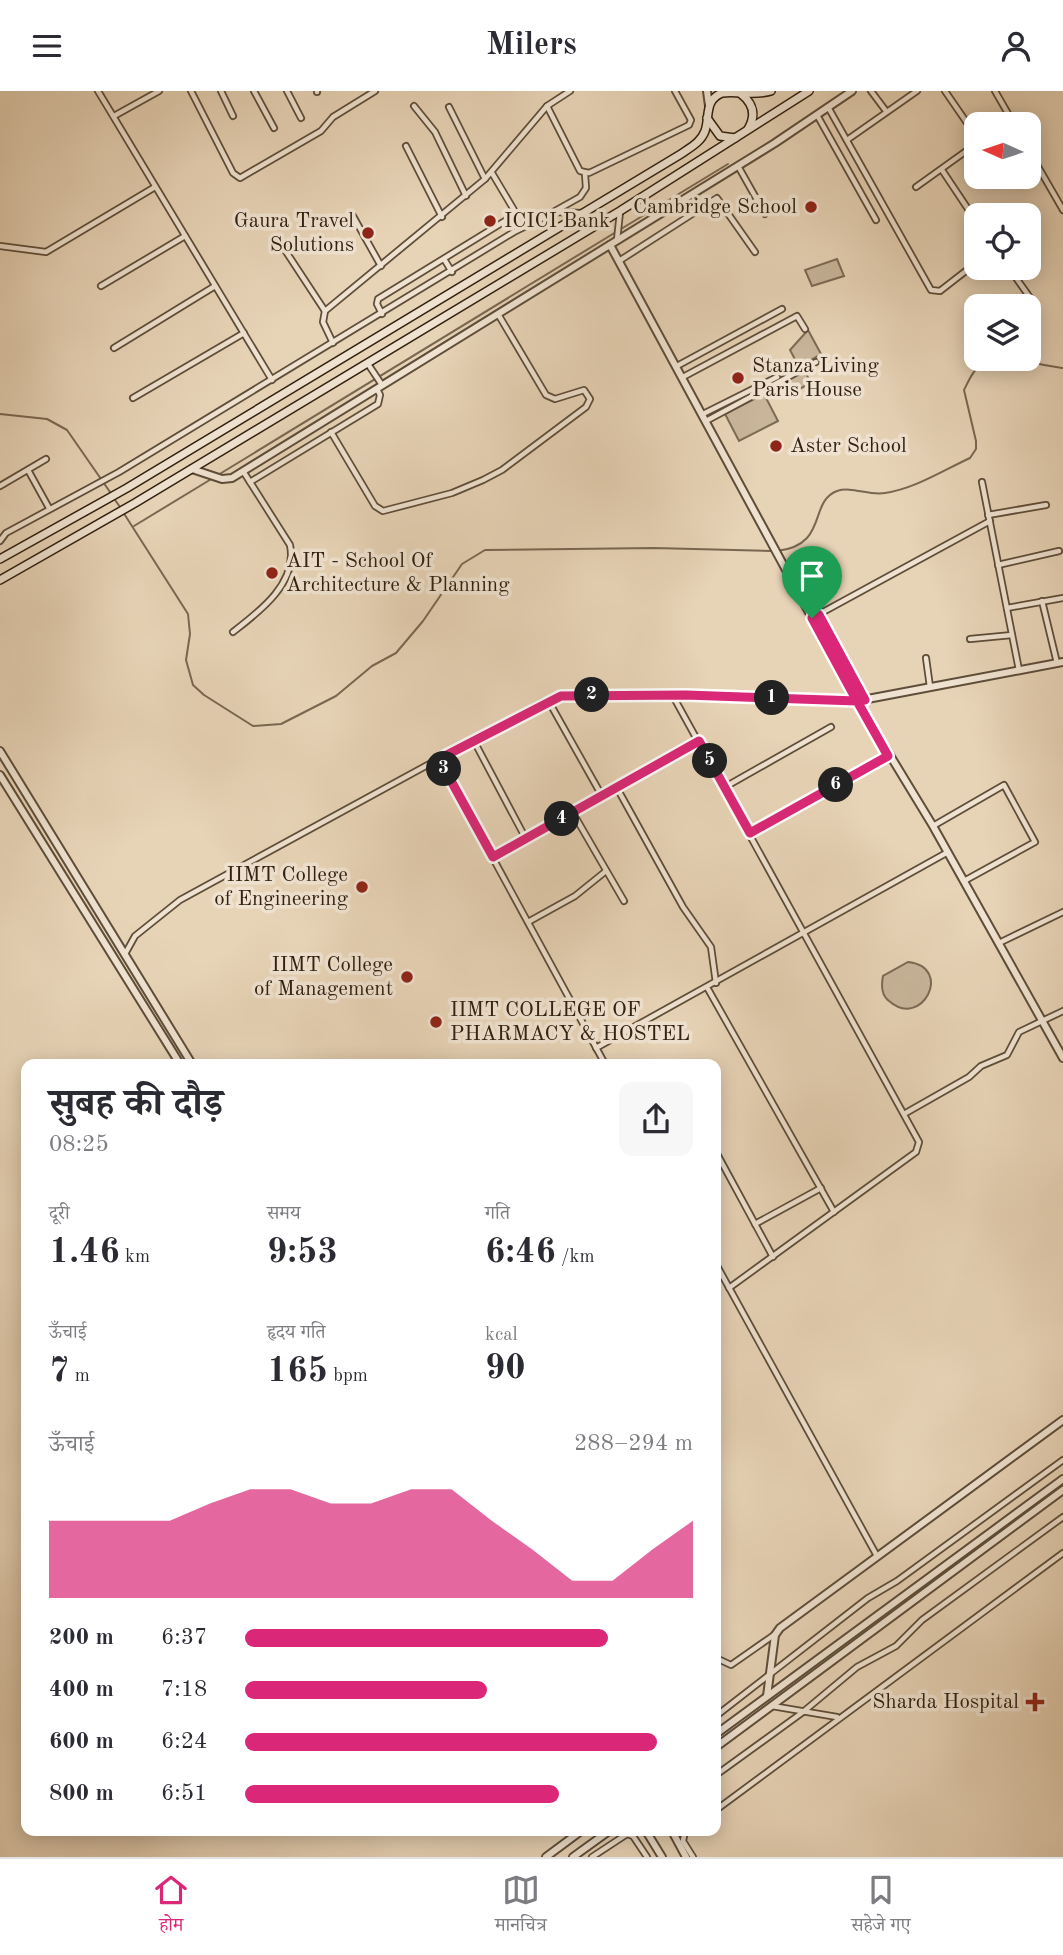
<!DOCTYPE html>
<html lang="hi">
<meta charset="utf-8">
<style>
:root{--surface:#fff;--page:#f7f7f7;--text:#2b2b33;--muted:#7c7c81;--line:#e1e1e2;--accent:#db2777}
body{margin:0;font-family:"Old Standard TT","Noto Serif Devanagari",serif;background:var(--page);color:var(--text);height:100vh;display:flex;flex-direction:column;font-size:26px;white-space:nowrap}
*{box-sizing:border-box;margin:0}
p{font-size:23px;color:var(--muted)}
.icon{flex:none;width:38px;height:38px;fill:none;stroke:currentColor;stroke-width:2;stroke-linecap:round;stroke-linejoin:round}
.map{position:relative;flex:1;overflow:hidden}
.details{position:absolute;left:21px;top:968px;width:700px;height:777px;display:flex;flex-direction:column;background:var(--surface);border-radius:14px;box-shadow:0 4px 18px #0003}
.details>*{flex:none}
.needle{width:46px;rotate:273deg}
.fabs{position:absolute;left:964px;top:21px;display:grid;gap:14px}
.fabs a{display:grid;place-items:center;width:77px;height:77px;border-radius:14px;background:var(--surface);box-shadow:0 4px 18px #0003;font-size:35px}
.pin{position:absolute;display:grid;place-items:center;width:60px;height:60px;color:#fff;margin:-72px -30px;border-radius:50% 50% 50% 0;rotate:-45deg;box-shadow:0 0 7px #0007}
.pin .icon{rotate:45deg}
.km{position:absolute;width:35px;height:35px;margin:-18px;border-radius:50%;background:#222;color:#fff;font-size:19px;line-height:35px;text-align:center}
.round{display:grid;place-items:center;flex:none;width:74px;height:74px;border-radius:14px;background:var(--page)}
.summary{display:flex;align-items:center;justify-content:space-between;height:119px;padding:0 28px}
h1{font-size:38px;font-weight:700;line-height:52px}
.figures{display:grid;grid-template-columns:repeat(3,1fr);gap:10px;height:119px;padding:7px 28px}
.figures div{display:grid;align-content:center}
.figures b{font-size:35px;font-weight:700}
.figures small{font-size:19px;font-weight:400}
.figures p{font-size:19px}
.chart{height:196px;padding:14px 28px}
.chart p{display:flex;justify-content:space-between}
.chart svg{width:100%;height:126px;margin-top:7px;fill:var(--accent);opacity:.7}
ul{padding:0 28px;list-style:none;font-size:23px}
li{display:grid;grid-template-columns:112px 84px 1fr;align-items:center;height:52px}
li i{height:18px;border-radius:9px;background:var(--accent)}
header{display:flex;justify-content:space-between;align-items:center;height:91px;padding:0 28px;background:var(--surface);font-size:32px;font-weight:700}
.tab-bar{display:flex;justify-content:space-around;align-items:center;height:98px;border-top:2px solid var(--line);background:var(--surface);font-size:19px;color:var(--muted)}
.tab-bar a{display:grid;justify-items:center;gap:4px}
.tab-bar .current{color:var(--accent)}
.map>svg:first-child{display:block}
.green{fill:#c8b59a;stroke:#7c6a54;stroke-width:2}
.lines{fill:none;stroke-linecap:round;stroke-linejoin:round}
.stream{stroke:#796751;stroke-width:2}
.minor-casing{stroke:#5e4d39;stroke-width:8}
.tertiary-casing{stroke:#5e4d39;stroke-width:10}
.secondary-casing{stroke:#31200f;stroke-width:10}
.minor{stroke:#efe2d0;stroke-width:4.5}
.tertiary{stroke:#efe2d0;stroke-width:6}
.secondary{stroke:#efe2d0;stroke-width:7}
.route-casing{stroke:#fff;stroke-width:14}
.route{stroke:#db2777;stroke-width:9}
.poi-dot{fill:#8f2418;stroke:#efe2d0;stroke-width:2.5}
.labels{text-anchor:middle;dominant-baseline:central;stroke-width:7;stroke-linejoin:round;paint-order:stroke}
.poi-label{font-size:21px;fill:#31200f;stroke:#efe2d0;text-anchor:end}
</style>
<header><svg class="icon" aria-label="menu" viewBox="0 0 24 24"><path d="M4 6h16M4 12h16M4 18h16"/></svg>Milers<svg class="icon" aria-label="person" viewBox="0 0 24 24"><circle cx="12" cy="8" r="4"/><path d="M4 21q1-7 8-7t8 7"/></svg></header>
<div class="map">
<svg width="1063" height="1766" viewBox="0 0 1063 1766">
<rect width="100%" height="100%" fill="#e7d3b6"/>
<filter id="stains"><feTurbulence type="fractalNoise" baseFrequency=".00286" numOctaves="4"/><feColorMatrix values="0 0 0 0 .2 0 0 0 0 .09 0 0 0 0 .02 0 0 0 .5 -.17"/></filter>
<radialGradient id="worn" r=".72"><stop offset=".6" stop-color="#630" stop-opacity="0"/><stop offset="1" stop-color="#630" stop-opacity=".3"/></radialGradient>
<g class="green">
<path d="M837 168 844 185 812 195 805 179Z"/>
<path d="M808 239 821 263 799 276 790 259Z"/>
<path d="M804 279 811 292 788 304 781 292Z"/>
<path d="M764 303 778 330 739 350 725 323Z"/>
<path d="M908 871C954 876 922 939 889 910 881 904 881 895 883 885Z"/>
</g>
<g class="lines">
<g class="stream">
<path d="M621 138 728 73"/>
<path d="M0 323 47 328 67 339 110 401"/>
<path d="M218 384 616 141"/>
<path d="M113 406 120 416"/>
<path d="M123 421 188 523 190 543 186 569 193 594 204 604 253 635 281 633 336 605 372 575 396 562 423 530 462 473 485 459 654 457 771 460"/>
<path d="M134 435 213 387"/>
<path d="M777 460C829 454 808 411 837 400 852 395 869 405 885 402 914 398 944 379 970 367L976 358V350L964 299C969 289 974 277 984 272 999 263 1045 275 1063 277"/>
</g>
<g class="minor-casing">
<g id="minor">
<path d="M98 0 272 289"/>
<path d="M191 0 233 82 240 87 321 40 333 26 375 0"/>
<path d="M221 0 233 25"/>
<path d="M254 0 274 37"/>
<path d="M287 0 301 27"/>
<path d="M317 0V1"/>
<path d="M871 0 886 20"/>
<path d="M945 0 976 45"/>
<path d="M995 0 1014 33"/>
<path d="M414 15 435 41 466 105"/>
<path d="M547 15 580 80 589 82 689 34 691 29 675 0"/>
<path d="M449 16 485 88"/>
<path d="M828 16 931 199 940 200 976 172"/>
<path d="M817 24 876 129"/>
<path d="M114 25 159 0"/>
<path d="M847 49 917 0"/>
<path d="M406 55 442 126"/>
<path d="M1029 60 1063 119"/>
<path d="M738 75 765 123"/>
<path d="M942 79 976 130"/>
<path d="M916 96 976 53"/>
<path d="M555 120 580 106 586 97 585 83"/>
<path d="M353 125 381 175"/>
<path d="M617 149 620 121"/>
<path d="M279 150 325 220"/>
<path d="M0 155 46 161 155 96"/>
<path d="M444 168 452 181"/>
<path d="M619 170 717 107 755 161"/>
<path d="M1009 177 1036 215"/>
<path d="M101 195 185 145"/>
<path d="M382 223 377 213 378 208 513 125 514 119 492 82"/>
<path d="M333 252 323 231 325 220 485 88 547 15 570 0"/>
<path d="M114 257 215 195"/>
<path d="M368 273 382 294"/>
<path d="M677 275 782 218"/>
<path d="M683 286 797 225 805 238"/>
<path d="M133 307 244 242"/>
<path d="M703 323 777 286"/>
<path d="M706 330 816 271"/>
<path d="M331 341 375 415 383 420 452 402 483 389 502 379 586 316 590 308 584 299 555 308 546 304 498 223"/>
<path d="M28 379 49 417"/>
<path d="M250 391 378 313 380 304 377 298"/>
<path d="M982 391 1019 579"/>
<path d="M0 395 46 368"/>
<path d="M988 424 1046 414"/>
<path d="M0 450 6 442 119 381 514 141 555 121 583 122"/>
<path d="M998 474 1059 460"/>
<path d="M1042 510 1057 572"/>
<path d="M1007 517 1063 507"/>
<path d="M819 524 865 609"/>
<path d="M812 527 990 430"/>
<path d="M233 541C259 521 298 492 290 454L243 380"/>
<path d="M970 548 1012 544"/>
<path d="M926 567 930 596"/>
<path d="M673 605 919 1051 916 1061 729 1197"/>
<path d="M548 609 602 705"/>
<path d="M474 650 526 748"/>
<path d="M439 668 605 973"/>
<path d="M725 696 831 636"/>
<path d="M617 697 683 816 711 856 716 892"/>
<path d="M573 722 624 810"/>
<path d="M933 735 1004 694 1035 751 964 790"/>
<path d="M750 742 888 665"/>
<path d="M493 766 699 650"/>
<path d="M528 831 575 805 606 780"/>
<path d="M999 852 1063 821"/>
<path d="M125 863 135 845 180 809 543 611 561 605 686 604 856 610"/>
<path d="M708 898 834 1121"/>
<path d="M596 957 948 761"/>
<path d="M904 1023 969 986 981 975 1007 964 1019 941 1063 920"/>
<path d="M716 1061 773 1166"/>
<path d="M755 1133 821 1097"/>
<path d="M716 1173 877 1465"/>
<path d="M716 1567 731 1574 774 1544"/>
<path d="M772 1615 837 1626"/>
<path d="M716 1625 868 1507 897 1490 1063 1369"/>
<path d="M716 1684 803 1621 857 1576 896 1555 922 1529 1063 1426"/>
<path d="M716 1719 1063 1462"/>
<path d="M685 1740 683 1750 693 1766"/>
<path d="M592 1766 627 1743 633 1745 647 1766"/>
</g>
</g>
<g class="tertiary-casing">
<g id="tertiary">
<path d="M707 0 709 15"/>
<path d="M610 154 857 610 933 735 1063 967"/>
<path d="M192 378 222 388 232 387 775 52 852 0"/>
<path d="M857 610 1063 571"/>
<path d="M0 660 192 973"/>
<path d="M0 684 180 973"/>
<path d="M767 1605 775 1544 780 1537 1063 1329"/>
<path d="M716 1643 1063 1388"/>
<path d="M716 1656 1063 1399"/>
<path d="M646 1740 662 1766"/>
<path d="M672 1740 686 1766"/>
<path d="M546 1766 581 1740"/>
<path d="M573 1766 609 1740"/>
</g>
</g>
<g class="secondary-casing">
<g id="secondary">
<path d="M741 3C754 13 756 25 748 38"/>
<path d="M707 27 720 45 735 47 809 0"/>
<path d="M0 468 127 397 681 63C691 56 701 51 705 40 710 26 704 9 722 2 737 0 755 5 771 0"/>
<path d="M0 489 135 412 620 120 735 47"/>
</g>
</g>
<use href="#minor" class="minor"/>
<use href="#tertiary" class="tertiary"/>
<use href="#secondary" class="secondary"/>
</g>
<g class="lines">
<g class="route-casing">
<path id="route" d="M812 527 857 610 686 604 561 605 439 668 493 766 699 650 750 742 888 665 857 610 865 609 819 524 812 527"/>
</g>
<use href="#route" class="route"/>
</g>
<g class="poi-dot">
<circle cx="811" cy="116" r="7"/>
<circle cx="490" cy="130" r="7"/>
<circle cx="368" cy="142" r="7"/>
<circle cx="738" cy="287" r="7"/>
<circle cx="776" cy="355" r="7"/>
<circle cx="272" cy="482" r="7"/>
<circle cx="362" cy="796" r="7"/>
<circle cx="407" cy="886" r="7"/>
<circle cx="436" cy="931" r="7"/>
<path d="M1031.5 1600.5h7v7h7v7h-7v7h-7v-7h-7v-7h7z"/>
</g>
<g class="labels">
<g class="poi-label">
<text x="797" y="116">Cambridge School</text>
<text x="354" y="130">Gaura Travel<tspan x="354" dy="24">Solutions</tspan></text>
<text x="504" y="130" text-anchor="start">ICICI Bank</text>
<text x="752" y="275" text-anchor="start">Stanza Living<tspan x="752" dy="24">Paris House</tspan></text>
<text x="790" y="355" text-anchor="start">Aster School</text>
<text x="286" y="470" text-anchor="start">AIT - School Of<tspan x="286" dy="24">Architecture &amp; Planning</tspan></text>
<text x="348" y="784">IIMT College<tspan x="348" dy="24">of Engineering</tspan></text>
<text x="393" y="874">IIMT College<tspan x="393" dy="24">of Management</tspan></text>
<text x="450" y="919" text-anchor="start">IIMT COLLEGE OF<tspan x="450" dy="24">PHARMACY &amp; HOSTEL</tspan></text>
<text x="1019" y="1611">Sharda Hospital</text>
</g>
</g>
<rect width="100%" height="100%" filter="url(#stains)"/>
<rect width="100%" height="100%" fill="url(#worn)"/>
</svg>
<div class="fabs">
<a><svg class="needle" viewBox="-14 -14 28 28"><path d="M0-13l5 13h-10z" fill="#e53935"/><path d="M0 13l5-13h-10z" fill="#7c7c81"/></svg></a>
<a><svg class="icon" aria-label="locate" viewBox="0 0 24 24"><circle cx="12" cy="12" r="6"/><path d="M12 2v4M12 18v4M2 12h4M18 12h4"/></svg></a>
<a><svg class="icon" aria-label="layers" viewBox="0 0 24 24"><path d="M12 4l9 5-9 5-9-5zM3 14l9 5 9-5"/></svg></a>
</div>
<div class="pin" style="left:812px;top:527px;background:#1e9e55"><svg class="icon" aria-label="arrive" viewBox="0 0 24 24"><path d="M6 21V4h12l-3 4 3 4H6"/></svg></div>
<b class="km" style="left:772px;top:607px">1</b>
<b class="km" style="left:592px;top:604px">2</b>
<b class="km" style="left:444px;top:678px">3</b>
<b class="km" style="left:562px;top:728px">4</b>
<b class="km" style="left:710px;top:670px">5</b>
<b class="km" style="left:836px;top:694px">6</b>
<section class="details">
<div class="summary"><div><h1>सुबह की दौड़</h1><p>08:25</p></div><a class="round"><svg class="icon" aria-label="share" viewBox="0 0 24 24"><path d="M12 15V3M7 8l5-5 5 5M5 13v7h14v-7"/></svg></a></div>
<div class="figures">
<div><p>दूरी</p><b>1.46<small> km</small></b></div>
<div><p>समय</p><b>9:53</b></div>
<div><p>गति</p><b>6:46<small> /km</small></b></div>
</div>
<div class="figures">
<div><p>ऊँचाई</p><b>7<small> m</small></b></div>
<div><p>हृदय गति</p><b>165<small> bpm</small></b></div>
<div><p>kcal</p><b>90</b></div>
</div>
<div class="chart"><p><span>ऊँचाई</span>288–294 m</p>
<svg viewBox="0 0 160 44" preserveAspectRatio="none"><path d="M0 44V17L10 17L20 17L30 17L40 11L50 6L60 6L70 11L80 11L90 6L100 6L110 17L120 27L130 38L140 38L150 27L160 17V44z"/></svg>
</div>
<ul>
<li><b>200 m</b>6:37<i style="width:81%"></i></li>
<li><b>400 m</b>7:18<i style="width:54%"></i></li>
<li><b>600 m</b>6:24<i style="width:92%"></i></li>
<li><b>800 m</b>6:51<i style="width:70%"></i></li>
</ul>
</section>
</div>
<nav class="tab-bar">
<a class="current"><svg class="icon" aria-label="home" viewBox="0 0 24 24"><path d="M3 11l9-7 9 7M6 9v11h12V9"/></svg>होम</a>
<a><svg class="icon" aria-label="map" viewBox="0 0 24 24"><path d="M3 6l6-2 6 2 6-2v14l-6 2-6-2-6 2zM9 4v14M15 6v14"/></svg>मानचित्र</a>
<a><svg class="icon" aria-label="saved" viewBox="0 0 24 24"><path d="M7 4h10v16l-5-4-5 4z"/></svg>सहेजे गए</a>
</nav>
